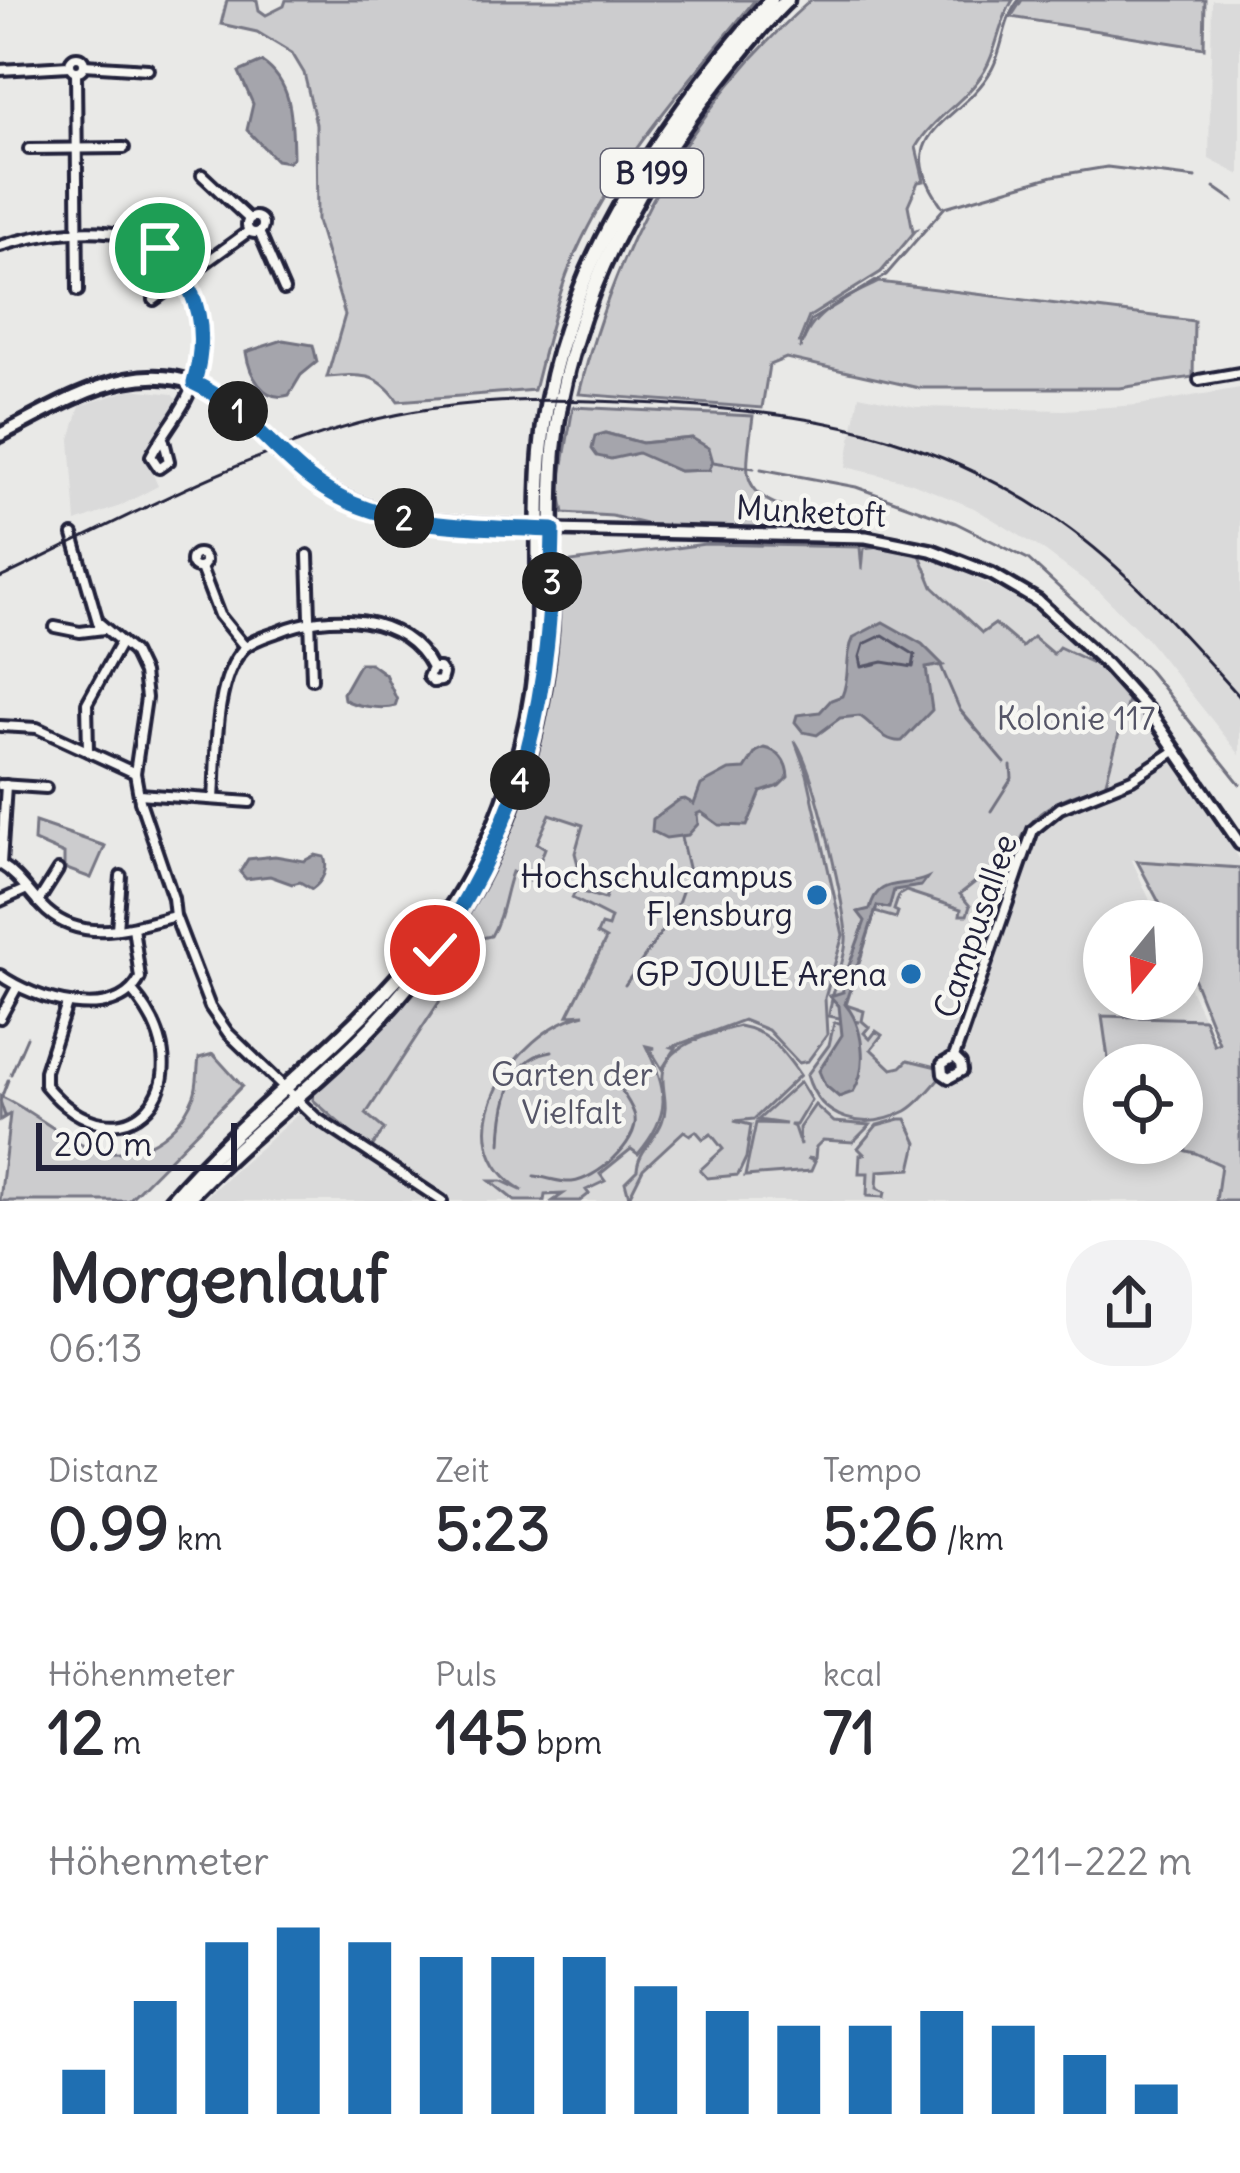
<!DOCTYPE html>
<html lang="de">
<meta charset="utf-8">
<style>
:root{--surface:#fff;--page:#f2f2f3;--text:#2b2b33;--muted:#7c7c81;--accent:#1f6fb2}
body{margin:0;font-family:Delius,sans-serif;background:var(--page);color:var(--text);height:100vh;display:flex;flex-direction:column;font-size:45px;white-space:nowrap}
*{box-sizing:border-box;margin:0}
p{font-size:39px;color:var(--muted)}
.icon{flex:none;width:66px;height:66px;fill:none;stroke:currentColor;stroke-width:2;stroke-linecap:round;stroke-linejoin:round}
.map{position:relative;height:1201px;overflow:hidden}
.panel{display:flex;flex-direction:column;background:var(--surface);flex:1}
.panel>*{flex:none}
.needle{width:78px;rotate:198deg}
.tools{position:absolute;left:1083px;top:900px;display:grid;gap:24px}
.tools a{display:grid;place-items:center;width:120px;height:120px;border-radius:50%;background:var(--surface);box-shadow:0 6px 18px #0003;font-size:60px}
.scale{position:absolute;left:36px;bottom:30px;width:201px;box-sizing:border-box;padding-left:12px;border:6px solid #22223b;border-top:0;font-size:33px;line-height:42px;white-space:nowrap;color:#22223b;-webkit-text-stroke:9px #f6f6f2;paint-order:stroke}
.pin{position:absolute;display:grid;place-items:center;width:102px;height:102px;color:#fff;margin:-51px;border:6px solid #fff;border-radius:50%;box-shadow:0 3px 12px #0007}
.km{position:absolute;width:60px;height:60px;margin:-30px;border-radius:50%;background:#222;color:#fff;font-size:33px;line-height:60px;text-align:center}
.round{display:grid;place-items:center;flex:none;width:126px;height:126px;border-radius:48px;background:var(--page)}
.overview{display:flex;align-items:center;justify-content:space-between;height:204px;padding:0 48px}
h1{font-size:66px;font-weight:700;line-height:90px}
.metrics{display:grid;grid-template-columns:repeat(3,1fr);gap:18px;height:204px;padding:12px 48px}
.metrics div{display:grid;align-content:center}
.metrics b{font-size:60px;font-weight:700}
.metrics small{font-size:33px;font-weight:400}
.metrics p{font-size:33px}
.chart{height:336px;padding:24px 48px}
.chart p{display:flex;justify-content:space-between}
.chart svg{width:100%;height:216px;margin-top:12px;stroke:var(--accent);stroke-width:6}
.map>svg:first-child{display:block}
.built{fill:#dadada;fill-rule:evenodd}
.green{fill:#ccccce;stroke:#777784;stroke-width:3;fill-rule:evenodd}
.water{fill:#a5a5ac;stroke:#71717f;stroke-width:3}
.lines{fill:none;stroke-linecap:round;stroke-linejoin:round}
.shore{stroke:#565668;stroke-width:3}
.stream{stroke:#71717f;stroke-width:3}
.minor-casing{stroke:#22223b;stroke-width:16}
.tertiary-casing{stroke:#22223b;stroke-width:18}
.secondary-casing{stroke:#22223b;stroke-width:20}
.primary-casing{stroke:#22223b;stroke-width:21}
.minor{stroke:#f6f6f2;stroke-width:8}
.tertiary{stroke:#f6f6f2;stroke-width:9}
.secondary{stroke:#f6f6f2;stroke-width:10}
.primary{stroke:#f6f6f2;stroke-width:12}
.rail{stroke:#22223b;stroke-width:3}
.route-casing{stroke:#fff;stroke-width:24}
.route{stroke:#1f6fb2;stroke-width:15}
.poi-dot{fill:#1f6fb2;stroke:#f6f6f2;stroke-width:4.5}
.labels{text-anchor:middle;dominant-baseline:central;stroke-width:9;stroke-linejoin:round;paint-order:stroke}
.shield{fill:#f6f6f2;stroke:#626272;stroke-width:3}
.shield-label{font-size:30px;font-weight:bold;fill:#22223b}
.street-label{font-size:33px;fill:#22223b;stroke:#f6f6f2}
.park-label{font-size:33px;fill:#555567;stroke:#f6f6f2}
.poi-label{font-size:33px;fill:#22223b;stroke:#f6f6f2;text-anchor:end}
</style>
<div class="map">
<svg width="1240" height="1201" viewBox="0 0 1240 1201">
<rect width="100%" height="100%" fill="#e9e9e7"/>
<filter id="ink" filterUnits="userSpaceOnUse"><feTurbulence type="fractalNoise" baseFrequency=".00833" numOctaves="2"/><feDisplacementMap in="SourceGraphic" scale="24" xChannelSelector="R" yChannelSelector="G"/><feConvolveMatrix kernelMatrix="1 2 1 2 8 2 1 2 1" color-interpolation-filters="sRGB"/></filter>
<g filter="url(#ink)">
<g class="built">
<path d="M1212 0H1240V175L1209 159Z"/>
<path d="M1240 388V755L1147 639 1100 592 1042 549 974 508 910 482 846 467 859 395 916 407 1065 410 1138 405Z"/>
<path d="M132 389 173 394 179 403 145 456 158 486 120 506 76 522 70 439 80 406Z"/>
<path d="M704 544 879 546 938 560 1031 605 1113 680 1109 777 1129 697 1178 762 1240 860V868L1132 860 1159 921H1104V999H1182V971L1204 1019 1236 1100 1216 1201H201L374 1046 447 962ZM1104 1065H1182V1143H1104Z"/>
</g>
<g class="green">
<path d="M227 0H257L259 10 266 15 284 6 286 0H755C686 85 607 170 567 274 553 312 544 351 534 390L398 401C378 372 359 374 327 377L345 315 317 221 316 124 304 73 292 53 257 32 221 24Z"/>
<path d="M811 0H1013C999 21 998 48 985 70 967 101 933 117 916 147L924 181 918 182 908 205 913 231 916 230 881 272 809 317 799 342H803C814 310 850 296 879 282L1194 321 1193 377 1120 388H919L786 358 769 365 762 408 579 394C617 239 691 106 811 0Z"/>
<path d="M1022 0H1205L1204 48 1011 17Z"/>
<path d="M573 407 753 416C751 434 746 456 748 473 754 516 831 515 865 521L860 532 650 525 612 516 564 513 559 487ZM605 433 642 443 692 438 709 470 679 471 638 452 629 456Z"/>
<path d="M705 544 860 547 862 570 864 548 879 546 920 555 933 587 982 633 995 624 1022 647 1033 637 1053 654 1059 647 1097 665 1129 697 1105 785C1027 806 1026 823 1000 895L989 883 988 872 960 894 970 906 967 915H960L961 909 906 891 899 895 894 910 898 912 896 918 875 912 846 1005 864 1011 862 1021 869 1027 864 1033 870 1039 876 1031 882 1035 871 1049 892 1069 901 1067 908 1060 937 1067 940 1078C930 1089 919 1104 906 1111 865 1132 820 1121 807 1075L829 1045 834 1023 860 1022 829 1016C831 990 848 955 846 933 842 895 815 770 795 741L807 774 843 935 825 998 827 1035 808 1061 799 1063 768 1030 743 1020 672 1047 676 1048 662 1069 650 1049 655 1048 646 1046C668 1091 672 1114 638 1154L631 1149 600 1174 605 1181 586 1190 589 1194 580 1201H553L563 1194 545 1195 544 1201H515L490 1181H502L523 1191C441 1141 513 1031 585 1014L568 1015 606 939 597 934 601 925 608 927 611 918 572 898 576 890 605 899 609 886 581 876 575 853 583 825 550 814 537 843 545 848 532 882 512 872C504 894 503 916 491 936L481 938 366 1114 384 1129 370 1150 313 1100V1089C404 1011 485 910 522 794 547 718 548 638 571 562Z"/>
<path d="M35 822 105 846 91 878 64 868V854L34 841Z"/>
<path d="M1137 861 1240 868V1201H1216L1221 1165 1195 1153 1154 1143H1182V1065H1109L1102 1016 1204 1019 1214 1045 1219 1043 1182 950V921H1169Z"/>
<path d="M739 1026C769 1031 783 1051 800 1075L754 1119 734 1121 751 1125 746 1158 738 1175 707 1178 700 1170 723 1149 711 1134 703 1139 696 1131 690 1135 684 1131 643 1169 629 1197 625 1182 637 1170C638 1151 656 1139 662 1122 669 1105 662 1092 663 1075 665 1044 714 1033 739 1026Z"/>
<path d="M213 1054 242 1086 128 1201H0L10 1114 0 1120V1096C29 1109 52 1130 80 1144 125 1166 176 1142 194 1095 198 1085 197 1070 199 1058Z"/>
<path d="M800 1082 811 1100 796 1125H790L794 1127 800 1145 799 1128 815 1105 834 1122 870 1125 853 1142 823 1140 816 1147 815 1159 807 1158 815 1162 811 1171 745 1176 756 1123 786 1124 758 1120Z"/>
<path d="M900 1119H906L917 1143 911 1169 878 1171 877 1188 885 1192 884 1197 867 1196 868 1173H859L860 1155 864 1154 858 1148 877 1125Z"/>
</g>
<g class="water">
<path d="M262 62C294 83 292 122 293 157L288 162 276 160 247 130 253 104 239 72Z"/>
<path d="M283 340 313 345 317 362 301 375 289 395C263 403 249 374 246 352Z"/>
<path d="M605 433 642 443 692 438 709 448 713 462 709 470 679 471 638 453 611 459 597 456 592 449 595 436Z"/>
<path d="M883 622 922 644 943 665 926 668 932 710 902 741C884 743 874 725 860 716L840 718 817 735 803 732 795 722 797 715 820 712 831 700 842 696C851 675 844 657 854 637Z"/>
<path d="M360 663H370L385 674 397 700 395 706C383 710 353 706 344 699L343 693Z"/>
<path d="M764 748C780 751 787 761 788 777L779 786 761 792 747 826 719 825 701 812 697 814 698 824 688 835 666 838 652 831 653 819 679 800 685 799 694 804 701 785 729 770 745 769 756 752Z"/>
<path d="M315 855 324 857C329 869 322 882 312 889L300 882 292 884 270 876 246 879 240 872 248 859 275 856 304 861Z"/>
<path d="M927 878 921 886 894 890 889 908 877 906 845 1004C863 1025 869 1067 853 1092L839 1097 825 1085 819 1071 842 1035 839 1006 830 996 843 992 842 985 865 921 858 912 870 909C877 876 902 889 927 878Z"/>
</g>
<g class="lines">
<path class="shore" d="M883 635 915 655 913 667 883 662 862 667 860 657 864 644Z"/>
<g class="stream">
<path d="M1214 187 1234 201"/>
<path d="M942 206C887 130 962 124 992 69 1004 47 1003 20 1019 0"/>
<path d="M800 348 811 320 886 275 945 207 1053 176 1107 167 1196 178"/>
<path d="M713 462 754 468"/>
<path d="M761 469 856 487 956 523 1028 559 1147 668 1240 784"/>
<path d="M941 666 960 710 1005 763"/>
<path d="M991 811 1012 778 1011 766"/>
<path d="M625 985 674 914 689 872 681 837"/>
<path d="M11 1074 27 1037"/>
<path d="M0 1101 8 1080"/>
<path d="M0 1101 5 1116"/>
<path d="M501 1144C502 1109 509 1057 552 1051"/>
<path d="M534 1176C546 1177 560 1183 572 1182 595 1180 639 1143 635 1117 632 1102 618 1091 615 1075"/>
</g>
<g class="minor-casing">
<g id="minor">
<circle cx="77" cy="64" r="7"/>
<path d="M84 65 148 69"/>
<path d="M0 70 69 66"/>
<path d="M76 71 78 291"/>
<path d="M29 149 124 148"/>
<path d="M202 175 249 219"/>
<circle cx="255" cy="225" r="8"/>
<path d="M259 232 284 290"/>
<path d="M0 246C68 226 163 214 194 295 202 318 204 343 198 368 190 404 167 426 151 456L159 468 169 461 164 441"/>
<path d="M154 300 249 231"/>
<path d="M1199 380 1240 373"/>
<path d="M73 535 98 622 133 652 143 673 146 698 135 773 140 801 173 898 175 916 210 1007 228 1033 315 1117 442 1201"/>
<circle cx="198" cy="561" r="7"/>
<path d="M308 555 312 679"/>
<path d="M201 568 219 615 245 647"/>
<path d="M55 627 80 632 104 629"/>
<path d="M432 668H439L443 674 441 681 433 682"/>
<path d="M0 726 37 728 135 773"/>
<path d="M88 751 87 703 121 642"/>
<path d="M0 785 46 788"/>
<path d="M139 794 250 802"/>
<path d="M214 799C217 756 213 681 244 648 252 640 267 636 278 632 328 611 405 613 432 668L428 677 433 682"/>
<path d="M0 864C20 876 30 895 47 911 84 944 132 927 175 916"/>
<path d="M1 864 6 785"/>
<path d="M0 901 27 889"/>
<path d="M38 902 58 870"/>
<path d="M117 929 121 876"/>
<path d="M0 975C33 999 115 1026 140 978L133 927"/>
<path d="M67 1004 45 1071V1085C122 1179 213 1084 132 991"/>
<path d="M0 1018 17 987"/>
<path d="M954 1057 961 1064 962 1071 949 1078 943 1074 942 1064 954 1057 1033 830 1060 808 1132 779 1175 751"/>
</g>
</g>
<g class="tertiary-casing">
<path id="tertiary" d="M553 530 866 537 931 550 992 574 1038 601 1106 664 1150 713 1240 844"/>
</g>
<g class="secondary-casing">
<path id="secondary" d="M0 435C73 398 154 343 230 404 259 427 281 459 312 480 379 528 465 525 544 529"/>
</g>
<g class="primary-casing">
<g id="primary">
<path d="M171 1201C278 1078 409 1005 483 852 515 785 535 707 538 633 540 573 536 512 541 452 555 278 659 127 771 0"/>
<path d="M185 1201C239 1143 302 1096 358 1041 422 978 474 900 508 816 531 758 545 694 550 631 554 571 549 510 554 450 567 307 638 178 728 68 747 45 765 21 787 0"/>
</g>
</g>
<use href="#minor" class="minor"/>
<use href="#tertiary" class="tertiary"/>
<use href="#secondary" class="secondary"/>
<use href="#primary" class="primary"/>
<path class="rail" d="M0 578C116 523 233 458 357 424 469 393 586 398 700 407 763 412 826 419 887 438 945 456 1000 482 1050 515 1124 564 1181 632 1240 697"/>
</g>
</g>
<g class="lines" filter="url(#ink)">
<g class="route-casing">
<path id="route" d="M160 248C199 286 209 331 194 383 240 404 269 446 309 478 376 531 472 526 553 530 550 700 528 804 435 950"/>
</g>
<use href="#route" class="route"/>
</g>
<g class="poi-dot">
<circle cx="817" cy="895" r="12"/>
<circle cx="911" cy="974" r="12"/>
</g>
<g class="labels">
<rect class="shield" x="601" y="149" width="102" height="48" rx="9"/>
<g class="shield-label">
<text x="652" y="173">B 199</text>
</g>
<g class="street-label">
<text transform="translate(811 511) rotate(3)">Munketoft</text>
<text transform="translate(975 926) rotate(-71)">Campusallee</text>
</g>
<g class="park-label">
<text x="1076" y="718">Kolonie 117</text>
<text x="572" y="1074">Garten der<tspan x="572" dy="38">Vielfalt</tspan></text>
</g>
<g class="poi-label">
<text x="793" y="876">Hochschulcampus<tspan x="793" dy="38">Flensburg</tspan></text>
<text x="887" y="974">GP JOULE Arena</text>
</g>
</g>
</svg>
<div class="tools">
<a><svg class="needle" viewBox="-14 -14 28 28"><path d="M0-13l5 13h-10z" fill="#e53935"/><path d="M0 13l5-13h-10z" fill="#7c7c81"/></svg></a>
<a><svg class="icon" aria-label="locate" viewBox="0 0 24 24"><circle cx="12" cy="12" r="6"/><path d="M12 2v4M12 18v4M2 12h4M18 12h4"/></svg></a>
</div>
<div class="scale">200 m</div>
<div class="pin" style="left:160px;top:248px;background:#1e9e55"><svg class="icon" aria-label="arrive" viewBox="0 0 24 24"><path d="M6 21V4h12l-3 4 3 4H6"/></svg></div>
<div class="pin" style="left:435px;top:950px;background:#d93025"><svg class="icon" aria-label="check" viewBox="0 0 24 24"><path d="M5 12l5 5 9-10"/></svg></div>
<b class="km" style="left:238px;top:411px">1</b>
<b class="km" style="left:404px;top:518px">2</b>
<b class="km" style="left:552px;top:582px">3</b>
<b class="km" style="left:520px;top:780px">4</b>
</div>
<section class="panel">
<div class="overview"><div><h1>Morgenlauf</h1><p>06:13</p></div><a class="round"><svg class="icon" aria-label="share" viewBox="0 0 24 24"><path d="M12 15V3M7 8l5-5 5 5M5 13v7h14v-7"/></svg></a></div>
<div class="metrics">
<div><p>Distanz</p><b>0.99<small> km</small></b></div>
<div><p>Zeit</p><b>5:23</b></div>
<div><p>Tempo</p><b>5:26<small> /km</small></b></div>
</div>
<div class="metrics">
<div><p>Höhenmeter</p><b>12<small> m</small></b></div>
<div><p>Puls</p><b>145<small> bpm</small></b></div>
<div><p>kcal</p><b>71</b></div>
</div>
<div class="chart"><p><span>Höhenmeter</span>211–222 m</p>
<svg viewBox="0 0 160 44" preserveAspectRatio="none"><path d="M5 44V35M15 44V21M25 44V9M35 44V6M45 44V9M55 44V12M65 44V12M75 44V12M85 44V18M95 44V23M105 44V26M115 44V26M125 44V23M135 44V26M145 44V32M155 44V38"/></svg>
</div>
</section>
